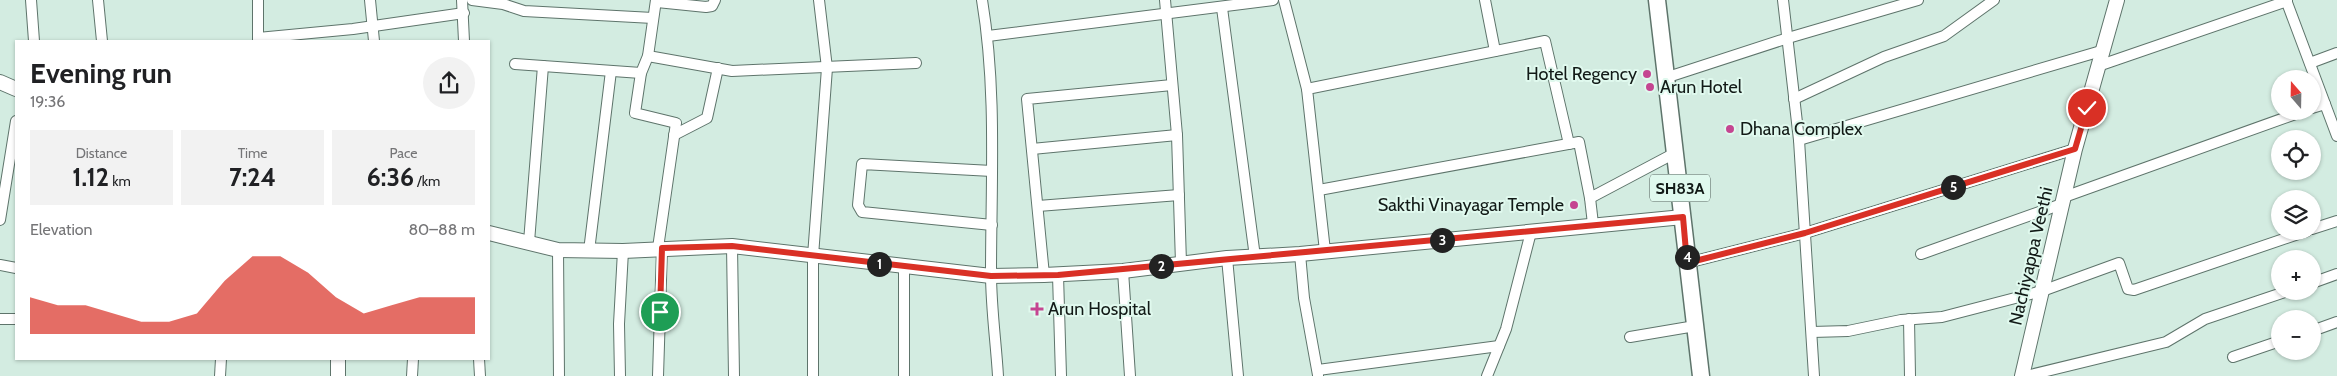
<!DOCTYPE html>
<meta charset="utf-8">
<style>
:root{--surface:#fff;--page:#f2f2f2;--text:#202124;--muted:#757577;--accent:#d93025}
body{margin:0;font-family:Cabin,sans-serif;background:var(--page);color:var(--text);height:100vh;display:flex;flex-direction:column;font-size:19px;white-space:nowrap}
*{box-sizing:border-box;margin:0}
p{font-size:16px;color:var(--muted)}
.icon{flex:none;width:28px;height:28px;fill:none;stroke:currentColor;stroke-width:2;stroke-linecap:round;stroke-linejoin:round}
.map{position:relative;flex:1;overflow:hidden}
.drawer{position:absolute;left:15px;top:40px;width:475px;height:320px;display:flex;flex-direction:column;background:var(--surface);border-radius:0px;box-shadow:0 1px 4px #0004}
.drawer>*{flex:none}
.needle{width:32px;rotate:340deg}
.tools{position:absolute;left:2271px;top:70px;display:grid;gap:10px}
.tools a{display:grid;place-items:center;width:50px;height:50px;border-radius:50%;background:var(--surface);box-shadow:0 1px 4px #0004;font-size:25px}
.pin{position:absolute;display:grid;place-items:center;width:42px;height:42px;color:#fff;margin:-21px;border:2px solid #fff;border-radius:50%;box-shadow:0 1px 5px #0007}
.km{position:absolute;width:25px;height:25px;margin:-12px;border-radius:50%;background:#222;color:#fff;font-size:14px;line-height:25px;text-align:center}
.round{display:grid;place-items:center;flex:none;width:52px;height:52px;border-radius:26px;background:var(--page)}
.headline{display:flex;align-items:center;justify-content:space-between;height:85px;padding:0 15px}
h1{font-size:28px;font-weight:800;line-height:38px}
.figures{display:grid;grid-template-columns:repeat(3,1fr);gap:8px;height:85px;padding:5px 15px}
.figures div{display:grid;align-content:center;border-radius:0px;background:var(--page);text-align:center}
.figures b{font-size:25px;font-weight:800}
.figures small{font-size:14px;font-weight:400}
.figures p{font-size:14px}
.chart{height:140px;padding:10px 15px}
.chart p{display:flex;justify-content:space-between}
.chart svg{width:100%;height:90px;margin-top:5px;fill:var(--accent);opacity:.7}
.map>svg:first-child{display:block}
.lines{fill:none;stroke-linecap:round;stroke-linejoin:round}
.street-casing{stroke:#5e746b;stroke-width:12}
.secondary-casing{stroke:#5e746b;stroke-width:16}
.primary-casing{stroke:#5e746b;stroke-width:19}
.street{stroke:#fff;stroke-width:10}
.secondary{stroke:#fff;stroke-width:14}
.primary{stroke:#fff;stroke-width:16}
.route-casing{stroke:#fff;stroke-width:10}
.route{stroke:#d93025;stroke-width:6}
.poi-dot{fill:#c54591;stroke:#e0f9ee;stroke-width:2}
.labels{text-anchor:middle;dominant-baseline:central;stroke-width:4;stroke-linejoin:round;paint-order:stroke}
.shield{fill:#e0f9ee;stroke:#505d58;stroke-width:1}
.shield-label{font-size:16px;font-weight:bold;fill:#121a17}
.poi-label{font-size:18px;fill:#121a17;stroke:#e0f9ee;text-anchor:start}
.street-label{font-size:18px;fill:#121a17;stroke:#e0f9ee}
</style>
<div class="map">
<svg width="2337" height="376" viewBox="0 0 2337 376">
<rect width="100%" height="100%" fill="#d3ece1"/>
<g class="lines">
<g class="street-casing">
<g id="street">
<path d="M31 0 34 41"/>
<path d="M98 0 102 41"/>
<path d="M258 0V41"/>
<path d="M370 0 374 41"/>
<path d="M462 0 464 41"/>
<path d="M472 0 503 4 524 11 653 18"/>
<path d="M656 0 648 56 641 73 635 113 676 123 658 248"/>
<path d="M982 0C997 90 991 182 991 273 991 308 996 342 998 376"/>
<path d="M1165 0 1177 135 1181 263"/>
<path d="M1284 0 1307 89"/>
<path d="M1485 0 1495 51"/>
<path d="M1783 0 1799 140 1814 376"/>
<path d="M2286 0 2337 136"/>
<path d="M657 2 706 7 712 6 715 0"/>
<path d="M1222 8 1255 257"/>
<path d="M988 36 1273 0"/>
<path d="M258 38 353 29 464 13"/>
<path d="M648 56 732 71 916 63"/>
<path d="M2310 63 2337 53"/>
<path d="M515 64 641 73"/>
<path d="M2098 66 2287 1"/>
<path d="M1665 78 1788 38 1918 0"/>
<path d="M1794 99 1884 57 1944 36 1994 0"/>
<path d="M2312 108 2325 104"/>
<path d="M674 135 707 118 718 68"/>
<path d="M1799 140 2101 51"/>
<path d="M1032 149 1177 135"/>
<path d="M1319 190 1579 142 1590 198 1675 153"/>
<path d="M2064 197 2304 111"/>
<path d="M1590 198 1593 224"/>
<path d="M1038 206 1179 195"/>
<path d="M0 220 16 121"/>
<path d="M992 225 862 212 858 205 862 164 992 171"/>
<path d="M2312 229 2337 221"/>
<path d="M529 242 543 66"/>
<path d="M732 246 734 376"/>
<path d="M558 250 559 376"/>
<path d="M589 251 611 71"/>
<path d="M1325 251 1307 89 1545 41 1569 144"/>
<path d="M1300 254 1304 298 1318 375"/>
<path d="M1921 254 2062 204"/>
<path d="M1227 258 1238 376"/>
<path d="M1687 263 1805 233 2075 149"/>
<path d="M0 265 16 268"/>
<path d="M1123 271 1130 376"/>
<path d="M1044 275 1027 99 1172 85"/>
<path d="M1058 275 1061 376"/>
<path d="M2312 283 2337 274"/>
<path d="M0 319H16"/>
<path d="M1909 319 1910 376"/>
<path d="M2312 331 2337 322"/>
<path d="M1812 332 1848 331 1901 320 1942 317 2042 291 2119 263 2128 289 2134 290 2307 231"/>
<path d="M1630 337 1695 326"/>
<path d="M2233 357 2280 341"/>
<path d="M479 359 480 376"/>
<path d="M1318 370 1499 346"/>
<path d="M220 376 221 359"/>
<path d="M412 376 413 359"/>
<path d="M620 376 619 324 623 251"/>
<path d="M658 376 662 248"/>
<path d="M813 376V256L827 68 819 0"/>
<path d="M904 376V267"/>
<path d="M1487 376 1506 329 1531 232"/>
<path d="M2026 376 2166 342 2205 319 2288 291"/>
</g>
</g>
<g class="secondary-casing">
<g id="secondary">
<path d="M0 82 16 89"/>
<path d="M489 233 558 250 623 251 732 246 991 276 1044 275 1123 271 1227 258 1300 254 1683 217"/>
<path d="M338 376V359"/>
<path d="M2022 376 2075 149 2117 0"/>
</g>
</g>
<g class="primary-casing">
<path id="primary" d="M1657 0 1701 376"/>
</g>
<use href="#street" class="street"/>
<use href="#secondary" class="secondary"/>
<use href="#primary" class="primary"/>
</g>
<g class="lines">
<g class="route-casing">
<path id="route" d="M660 312 662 248 732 246 991 276 1058 275 1683 217 1687 263 1805 233 2075 149 2087 108"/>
</g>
<use href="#route" class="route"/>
</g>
<g class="poi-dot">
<circle cx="1647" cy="74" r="5"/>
<circle cx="1650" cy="87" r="5"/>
<circle cx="1730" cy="129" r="5"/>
<circle cx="1574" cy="205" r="5"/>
<path d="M1034.5 301.5h5v5h5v5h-5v5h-5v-5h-5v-5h5z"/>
</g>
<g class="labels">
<rect class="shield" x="1650" y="174.5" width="60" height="27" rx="4"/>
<g class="shield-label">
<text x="1680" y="188">SH83A</text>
</g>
<g class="poi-label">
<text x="1637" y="74" text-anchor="end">Hotel Regency</text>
<text x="1660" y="87">Arun Hotel</text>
<text x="1740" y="129">Dhana Complex</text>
<text x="1564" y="205" text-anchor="end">Sakthi Vinayagar Temple</text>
<text x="1048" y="309">Arun Hospital</text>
</g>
<g class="street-label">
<text transform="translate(2031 256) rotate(-77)">Nachiyappa Veethi</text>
</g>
</g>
</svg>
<div class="tools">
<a><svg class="needle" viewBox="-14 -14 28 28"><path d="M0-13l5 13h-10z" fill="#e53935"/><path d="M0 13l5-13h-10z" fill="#757577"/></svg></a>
<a><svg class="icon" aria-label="locate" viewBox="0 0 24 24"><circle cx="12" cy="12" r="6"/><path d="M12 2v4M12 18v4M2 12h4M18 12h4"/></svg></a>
<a><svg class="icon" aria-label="layers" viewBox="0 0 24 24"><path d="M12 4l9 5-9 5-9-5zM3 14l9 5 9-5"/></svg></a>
<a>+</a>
<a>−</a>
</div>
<div class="pin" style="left:660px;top:312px;background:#1e9e55"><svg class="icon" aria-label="arrive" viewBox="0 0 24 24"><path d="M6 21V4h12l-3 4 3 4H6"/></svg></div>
<div class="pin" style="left:2087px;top:108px;background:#d93025"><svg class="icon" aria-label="check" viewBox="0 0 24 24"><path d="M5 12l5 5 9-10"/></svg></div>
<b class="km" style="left:879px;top:264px">1</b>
<b class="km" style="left:1161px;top:266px">2</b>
<b class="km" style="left:1442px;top:240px">3</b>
<b class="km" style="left:1687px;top:257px">4</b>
<b class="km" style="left:1953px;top:187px">5</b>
<section class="drawer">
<div class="headline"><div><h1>Evening run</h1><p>19:36</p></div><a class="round"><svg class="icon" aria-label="share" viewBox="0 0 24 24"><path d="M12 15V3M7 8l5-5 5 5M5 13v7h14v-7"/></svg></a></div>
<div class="figures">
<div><p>Distance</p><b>1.12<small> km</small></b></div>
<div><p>Time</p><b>7:24</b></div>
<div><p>Pace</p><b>6:36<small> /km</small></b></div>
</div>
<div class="chart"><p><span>Elevation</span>80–88 m</p>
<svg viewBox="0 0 160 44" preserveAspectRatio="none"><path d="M0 44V26L10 30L20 30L30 34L40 38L50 38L60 34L70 18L80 6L90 6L100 14L110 26L120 34L130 30L140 26L150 26L160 26V44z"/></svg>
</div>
</section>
</div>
